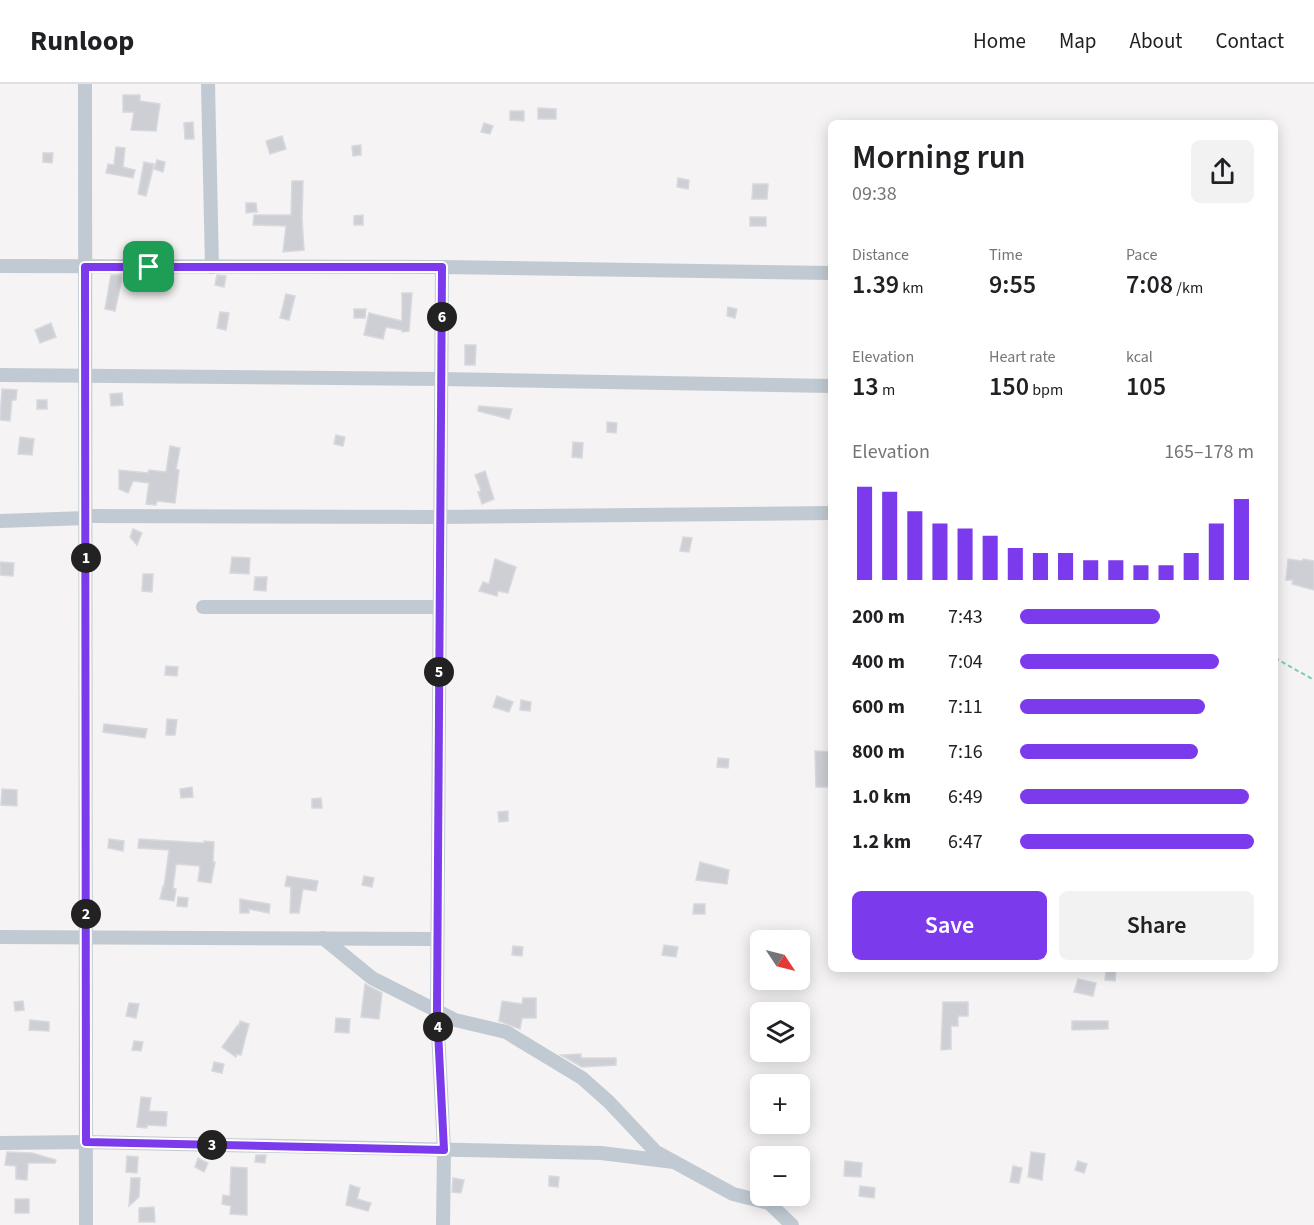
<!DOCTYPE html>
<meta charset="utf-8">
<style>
:root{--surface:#fff;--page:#f2f2f2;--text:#202124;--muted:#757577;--line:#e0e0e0;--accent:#7c3aed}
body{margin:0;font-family:"Source Sans 3",sans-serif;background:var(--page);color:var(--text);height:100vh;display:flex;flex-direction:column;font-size:22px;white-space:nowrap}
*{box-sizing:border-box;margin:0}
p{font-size:20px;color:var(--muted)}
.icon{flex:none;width:33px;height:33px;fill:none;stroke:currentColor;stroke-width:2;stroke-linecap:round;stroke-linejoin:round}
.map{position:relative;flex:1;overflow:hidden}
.details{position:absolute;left:828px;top:36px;width:450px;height:852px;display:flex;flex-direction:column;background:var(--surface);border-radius:9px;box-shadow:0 3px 15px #0003}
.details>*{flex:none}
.needle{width:39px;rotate:125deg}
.tools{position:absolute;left:750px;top:846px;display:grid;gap:12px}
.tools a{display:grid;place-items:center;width:60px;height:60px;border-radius:9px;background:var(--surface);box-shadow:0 3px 15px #0003;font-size:30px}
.pin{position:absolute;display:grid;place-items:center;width:51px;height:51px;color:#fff;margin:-26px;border-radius:12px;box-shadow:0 3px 9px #0006}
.km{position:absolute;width:30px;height:30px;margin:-15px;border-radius:50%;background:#222;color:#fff;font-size:16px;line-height:30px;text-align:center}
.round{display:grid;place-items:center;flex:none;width:63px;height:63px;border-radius:9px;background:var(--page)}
.head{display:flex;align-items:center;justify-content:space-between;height:102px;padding:0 24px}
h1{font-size:33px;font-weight:600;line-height:45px}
.stats{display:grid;grid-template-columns:repeat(3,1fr);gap:9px;height:102px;padding:6px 24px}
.stats div{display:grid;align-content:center}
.stats b{font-size:26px;font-weight:600}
.stats small{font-size:16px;font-weight:400}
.stats p{font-size:16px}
.chart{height:168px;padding:12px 24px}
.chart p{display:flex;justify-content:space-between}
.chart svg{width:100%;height:108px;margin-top:6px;stroke:var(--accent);stroke-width:6}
.primary-button{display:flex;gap:12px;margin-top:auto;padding:12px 24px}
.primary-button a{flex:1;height:69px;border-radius:9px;background:var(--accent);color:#fff;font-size:24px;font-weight:600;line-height:69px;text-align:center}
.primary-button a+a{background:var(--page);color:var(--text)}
ul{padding:0 24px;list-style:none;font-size:20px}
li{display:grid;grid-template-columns:96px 72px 1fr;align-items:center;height:45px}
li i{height:15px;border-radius:8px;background:var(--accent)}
header{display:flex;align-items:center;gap:36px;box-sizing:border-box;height:84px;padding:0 30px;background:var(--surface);border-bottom:2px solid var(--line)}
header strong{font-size:28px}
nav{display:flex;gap:33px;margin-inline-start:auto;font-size:21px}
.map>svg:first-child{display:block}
.building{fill:#cdcfd5;stroke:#d7d9de;stroke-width:1.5}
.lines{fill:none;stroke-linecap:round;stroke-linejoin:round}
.path{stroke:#7ad0a6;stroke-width:2;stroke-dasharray:4.5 3;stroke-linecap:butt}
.minor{stroke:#c1cad2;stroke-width:14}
.route-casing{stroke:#fff;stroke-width:12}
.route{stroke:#7c3aed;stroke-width:8}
</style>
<header>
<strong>Runloop</strong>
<nav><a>Home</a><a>Map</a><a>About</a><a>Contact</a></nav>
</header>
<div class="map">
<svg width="1314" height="1141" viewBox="0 0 1314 1141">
<rect width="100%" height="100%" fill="#f5f3f3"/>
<g class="building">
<path d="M123 11H140V17L160 20 156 47 131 46 134 28H123Z"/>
<path d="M538 24 556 25V35H538Z"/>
<path d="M510 27H524V37L510 36Z"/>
<path d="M193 38 194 55H185L184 39Z"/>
<path d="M484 39 493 42 490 50 481 48Z"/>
<path d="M282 52 286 65 270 70 266 57Z"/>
<path d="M361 61V71L353 72 352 62Z"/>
<path d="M116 63 125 64 123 83 135 86 133 94 106 89 108 80 114 81Z"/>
<path d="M43 69H53L52 79 43 78Z"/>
<path d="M157 76 165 78 163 88 154 85Z"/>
<path d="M144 78 154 80 146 112 138 110Z"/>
<path d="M678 94 689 96 688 105 677 103Z"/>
<path d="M292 97H303L302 135 304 166 283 168 286 142 253 141 254 131H291Z"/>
<path d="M753 100H768L767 115H752Z"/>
<path d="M246 119H256L257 128 246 129Z"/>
<path d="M363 131V141H354V132Z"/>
<rect x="750" y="133" width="16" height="9"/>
<path d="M111 191H121L122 194 115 227 105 225Z"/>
<path d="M217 191 226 192 224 203 215 201Z"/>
<path d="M402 209H412L409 247 402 248V246L386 243 383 255 364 251 369 229 402 237Z"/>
<path d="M286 210 295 212 289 236 280 234Z"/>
<path d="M728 223 737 225 735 234 727 232Z"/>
<path d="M354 225H366L365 234H354Z"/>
<path d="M220 228 229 229 226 246 217 244Z"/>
<path d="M51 239 56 253 40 259 35 246Z"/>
<path d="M465 261H476L475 281H465Z"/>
<path d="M2 305 17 306 16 316H12L10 337 0 336Z"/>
<path d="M122 309 123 321 111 322 110 310Z"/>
<rect x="37" y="316" width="10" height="9"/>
<path d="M479 322 512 325 509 335 478 327Z"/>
<path d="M607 338 617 339 616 349 607 348Z"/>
<path d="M336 351 345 353 343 362 334 360Z"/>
<path d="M20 353 34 355 32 371 18 370Z"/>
<path d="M573 358 583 359 582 374 572 373Z"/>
<path d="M170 362 180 364 176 385 179 386 175 419 157 417 156 421 146 420 149 399 133 397 128 409 119 405V386L148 389 149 386 166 388Z"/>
<path d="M485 387 494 415 482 420 478 408 481 407 475 391Z"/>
<path d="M133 445 142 449 137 461 130 453Z"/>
<path d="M683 453 692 454 689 468 680 467Z"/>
<path d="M232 473 250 474 249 490 230 489Z"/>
<path d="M495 475 516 483 508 509 498 507 497 512 479 507 483 498 489 500Z"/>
<path d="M1288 475 1302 477 1303 475 1314 477V506L1292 500 1293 496H1286Z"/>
<path d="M0 478 14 479 13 492 0 491Z"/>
<path d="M143 490H153L152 508 142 507Z"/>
<path d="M255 493H267L266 507 254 506Z"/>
<path d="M166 582 178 583 177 592 165 591Z"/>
<path d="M497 612 513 618 509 628 493 623Z"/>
<path d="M521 616 531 618 530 627 520 626Z"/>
<path d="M167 635 177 636 175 651H166Z"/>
<path d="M104 640 147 645 145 654 103 648Z"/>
<path d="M815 667 831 668V703H816Z"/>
<path d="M718 674 729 675 728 684 717 683Z"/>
<path d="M192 703 193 713 181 714 180 705Z"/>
<path d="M2 705 17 706V722L1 721Z"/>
<path d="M321 714 322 724H312V715Z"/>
<path d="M508 727V737L499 738 498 728Z"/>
<path d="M109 755 124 757 123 767 108 764Z"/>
<path d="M139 755 204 759V757L214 758 213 778H215L211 799 198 797 200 782 176 780 173 804 176 805 174 817 160 815 163 802 164 803 169 766 138 764Z"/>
<path d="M700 778 729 786 727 800 696 796Z"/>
<path d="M287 792 318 797 316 807 303 805 299 829H290L291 803 285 802Z"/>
<path d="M364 792 374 794 372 803 362 801Z"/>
<path d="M178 813 188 814 187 823 177 822Z"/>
<path d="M240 815 270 820 269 829 249 825V829H240Z"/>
<path d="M694 820H705V830H693Z"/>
<path d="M664 861 678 863 676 873 662 871Z"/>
<path d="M513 862 523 863 522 872 512 871Z"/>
<path d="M1106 887H1116L1115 897 1105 896Z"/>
<path d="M1078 895 1096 899 1093 912 1074 908Z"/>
<path d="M365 900 382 909 379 935 361 933Z"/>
<path d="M523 914H536V934H522L520 945 499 937 502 917 522 920Z"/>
<path d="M23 917 24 926 15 927 14 918Z"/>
<path d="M943 918H968V932H958V942H951V965L941 966Z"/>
<path d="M129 919 139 920 136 934 126 932Z"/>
<path d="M336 934 350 935 349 949 335 948Z"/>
<path d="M30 936 49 938V947L29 946Z"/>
<path d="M240 937 249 940 241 971 237 970 236 973 222 963 238 941 239 942Z"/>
<path d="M1072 937H1108V945L1072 946Z"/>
<path d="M134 957 143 958 141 967 132 966Z"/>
<path d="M581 970V974H616V981L582 983 561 971Z"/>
<path d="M214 978 224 980 222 989 212 987Z"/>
<path d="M141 1013 151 1014 149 1027 167 1028 166 1042 147 1041V1044L137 1043Z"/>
<path d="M7 1068 32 1069 56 1076 55 1079H28L27 1096 16 1095V1082L5 1081Z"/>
<path d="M1031 1068 1045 1070 1042 1096 1028 1093Z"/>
<path d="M256 1071H266L265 1079 255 1078Z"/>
<path d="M127 1072 138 1073 137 1089 126 1088Z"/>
<path d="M198 1074 208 1079 204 1088 195 1083Z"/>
<path d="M845 1077 862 1079 861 1093 844 1092Z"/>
<path d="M1078 1077 1087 1080 1084 1089 1075 1086Z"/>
<path d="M1013 1082 1022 1084 1019 1099 1010 1098Z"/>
<path d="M231 1083 247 1084V1131L230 1130 231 1122 222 1120 223 1111 230 1112Z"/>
<path d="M549 1092 559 1093 558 1103 549 1102Z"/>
<path d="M131 1094H140L139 1113 129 1122Z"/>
<path d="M453 1094 464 1096 461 1109 452 1108Z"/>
<path d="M350 1101 360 1104 357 1115 371 1119 368 1127 346 1121Z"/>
<path d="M860 1102 875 1104 874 1114 859 1112Z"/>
<rect x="15" y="1115" width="14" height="14"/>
<path d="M154 1123 155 1138H139V1124Z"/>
</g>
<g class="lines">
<path class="path" d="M1275 574 1314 596"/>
<g class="minor">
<path d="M85 0 86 1141"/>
<path d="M208 0 212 183"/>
<path d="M0 182 442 183 831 189"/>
<path d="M442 183 437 927 444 1066 443 1141"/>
<path d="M0 291 441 295 831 302"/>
<path d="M86 432 440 433 831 429"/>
<path d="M0 437 86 434"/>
<path d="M203 523H439"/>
<path d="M0 853 437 855"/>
<path d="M323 854 372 894 455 936 506 948 582 994 609 1018 656 1068 733 1110 769 1119 792 1141"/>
<path d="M0 1059 86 1058 601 1069 674 1078"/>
</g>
</g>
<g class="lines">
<g class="route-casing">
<path id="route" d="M85 183H442L437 927 444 1066 86 1058Z"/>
</g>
<use href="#route" class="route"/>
</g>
</svg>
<div class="tools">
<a><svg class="needle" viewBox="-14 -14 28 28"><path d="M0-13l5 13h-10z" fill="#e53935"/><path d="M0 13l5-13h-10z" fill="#757577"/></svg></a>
<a><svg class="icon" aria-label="layers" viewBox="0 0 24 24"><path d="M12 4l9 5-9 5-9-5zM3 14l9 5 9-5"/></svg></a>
<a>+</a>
<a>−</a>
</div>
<div class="pin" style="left:149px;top:183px;background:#1e9e55"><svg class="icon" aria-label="arrive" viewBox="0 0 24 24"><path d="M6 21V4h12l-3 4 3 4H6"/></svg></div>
<b class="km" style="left:86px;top:474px">1</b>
<b class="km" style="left:86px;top:830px">2</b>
<b class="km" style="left:212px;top:1061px">3</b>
<b class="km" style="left:438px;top:943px">4</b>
<b class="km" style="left:439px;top:588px">5</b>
<b class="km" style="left:442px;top:233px">6</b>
<section class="details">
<div class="head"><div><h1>Morning run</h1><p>09:38</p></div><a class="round"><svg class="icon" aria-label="share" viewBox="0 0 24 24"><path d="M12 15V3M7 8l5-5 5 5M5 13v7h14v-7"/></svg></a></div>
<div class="stats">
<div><p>Distance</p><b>1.39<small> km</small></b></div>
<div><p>Time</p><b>9:55</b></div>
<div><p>Pace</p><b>7:08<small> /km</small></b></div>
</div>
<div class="stats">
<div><p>Elevation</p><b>13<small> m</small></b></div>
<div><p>Heart rate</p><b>150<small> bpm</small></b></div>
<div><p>kcal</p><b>105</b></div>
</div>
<div class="chart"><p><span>Elevation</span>165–178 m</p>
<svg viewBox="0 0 160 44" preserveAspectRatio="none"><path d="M5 44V6M15 44V8M25 44V16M35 44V21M45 44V23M55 44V26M65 44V31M75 44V33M85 44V33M95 44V36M105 44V36M115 44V38M125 44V38M135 44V33M145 44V21M155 44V11"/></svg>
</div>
<ul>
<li><b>200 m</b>7:43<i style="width:60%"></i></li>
<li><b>400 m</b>7:04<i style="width:85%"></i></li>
<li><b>600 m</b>7:11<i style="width:79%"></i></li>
<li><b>800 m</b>7:16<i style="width:76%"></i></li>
<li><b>1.0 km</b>6:49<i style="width:98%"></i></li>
<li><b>1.2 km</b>6:47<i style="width:100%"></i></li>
</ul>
<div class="primary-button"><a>Save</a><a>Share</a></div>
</section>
</div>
